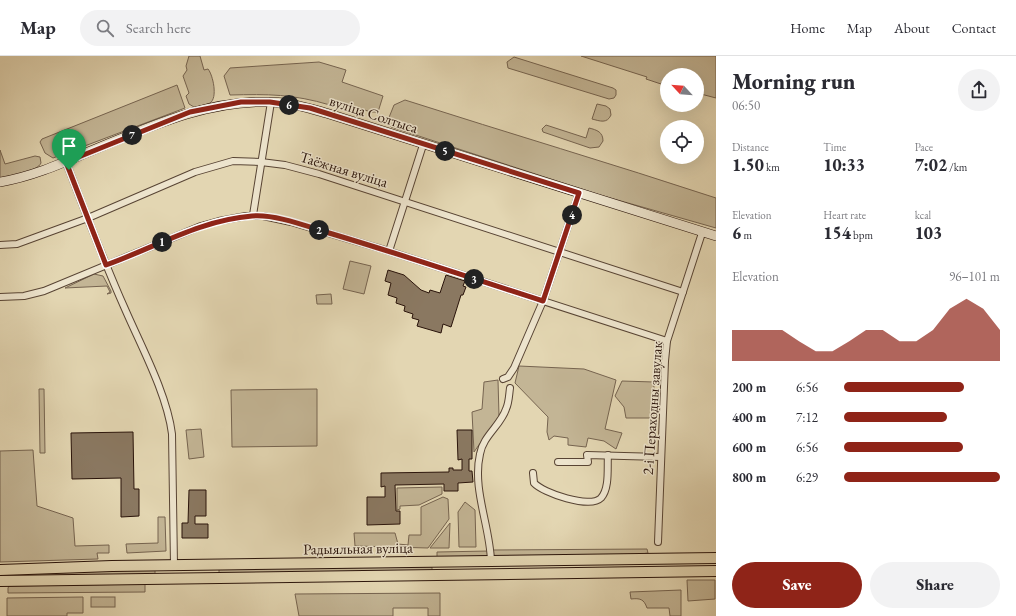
<!DOCTYPE html>
<meta charset="utf-8">
<style>
:root{--surface:#fff;--page:#f2f2f3;--text:#2b2b33;--muted:#7c7c81;--line:#e1e1e2;--accent:#8f2418}
body{margin:0;font-family:"EB Garamond",serif;background:var(--page);color:var(--text);height:100vh;display:flex;flex-direction:column;font-size:15px;white-space:nowrap}
*{box-sizing:border-box;margin:0}
p{font-size:13px;color:var(--muted)}
.icon{flex:none;width:22px;height:22px;fill:none;stroke:currentColor;stroke-width:2;stroke-linecap:round;stroke-linejoin:round}
.map{position:relative;flex:1;overflow:hidden}
.side{display:flex;flex-direction:column;background:var(--surface);width:300px}
.side>*{flex:none}
.needle{width:26px;rotate:296deg}
.tools{position:absolute;left:660px;top:12px;display:grid;gap:8px}
.tools a{display:grid;place-items:center;width:44px;height:44px;border-radius:50%;background:var(--surface);box-shadow:0 4px 16px #0002;font-size:20px}
.pin{position:absolute;display:grid;place-items:center;width:34px;height:34px;color:#fff;margin:-41px -17px;border-radius:50% 50% 50% 0;rotate:-45deg;box-shadow:0 0 4px #0007}
.pin .icon{rotate:45deg}
.km{position:absolute;width:20px;height:20px;margin:-10px;border-radius:50%;background:#222;color:#fff;font-size:11px;line-height:20px;text-align:center}
.round{display:grid;place-items:center;flex:none;width:42px;height:42px;border-radius:21px;background:var(--page)}
.head{display:flex;align-items:center;justify-content:space-between;height:68px;padding:0 16px}
h1{font-size:22px;font-weight:800;line-height:30px}
.stats{display:grid;grid-template-columns:repeat(3,1fr);gap:6px;height:68px;padding:4px 16px}
.stats div{display:grid;align-content:center}
.stats b{font-size:17px;font-weight:800}
.stats small{font-size:11px;font-weight:400}
.stats p{font-size:11px}
.chart{height:112px;padding:8px 16px}
.chart p{display:flex;justify-content:space-between}
.chart svg{width:100%;height:72px;margin-top:4px;fill:var(--accent);opacity:.7}
.action{display:flex;gap:8px;margin-top:auto;padding:8px 16px}
.action a{flex:1;height:46px;border-radius:24px;background:var(--accent);color:#fff;font-size:16px;font-weight:800;line-height:46px;text-align:center}
.action a+a{background:var(--page);color:var(--text)}
ul{padding:0 16px;list-style:none;font-size:13px}
li{display:grid;grid-template-columns:64px 48px 1fr;align-items:center;height:30px}
li i{height:10px;border-radius:5px;background:var(--accent)}
header{display:flex;align-items:center;gap:24px;box-sizing:border-box;height:56px;padding:0 20px;background:var(--surface);border-bottom:1px solid var(--line)}
header strong{font-size:19px}
nav{display:flex;gap:22px;margin-inline-start:auto;font-size:14px}
.search{width:280px;height:36px;background:var(--page);display:flex;align-items:center;gap:10px;box-sizing:border-box;padding:0 14px;border-radius:22px;color:var(--muted);font-size:15px}
main{display:flex;flex:1;min-height:0}
.map>svg:first-child{display:block}
.green{fill:#c3b595;stroke:#766450}
.building{fill:#8a7861;stroke:#29130a}
.lines{fill:none;stroke-linecap:round;stroke-linejoin:round}
.street-casing{stroke:#584434;stroke-width:8}
.secondary-casing{stroke:#29130a;stroke-width:10}
.primary-casing{stroke:#29130a;stroke-width:12}
.street{stroke:#ede4cd;stroke-width:6}
.secondary{stroke:#ede4cd;stroke-width:9}
.primary{stroke:#e3d6b2;stroke-width:10}
.route-casing{stroke:#fff;stroke-width:8}
.route{stroke:#8f2418;stroke-width:5}
.labels{text-anchor:middle;dominant-baseline:central;stroke-width:3;stroke-linejoin:round;paint-order:stroke}
.street-label{font-size:15px;fill:#29130a;stroke:#ede4cd}
</style>
<header>
<strong>Map</strong>
<div class="search"><svg class="icon" aria-label="search" viewBox="0 0 24 24"><circle cx="10" cy="10" r="6"/><path d="M15 15l6 6"/></svg>Search here</div>
<nav><a>Home</a><a>Map</a><a>About</a><a>Contact</a></nav>
</header>
<main>
<div class="map">
<svg width="716" height="560" viewBox="0 0 716 560">
<rect width="100%" height="100%" fill="#e3d6b2"/>
<filter id="stains"><feTurbulence type="fractalNoise" baseFrequency=".005" numOctaves="4"/><feColorMatrix values="0 0 0 0 .2 0 0 0 0 .09 0 0 0 0 .02 0 0 0 .5 -.17"/></filter>
<radialGradient id="worn" r=".72"><stop offset=".6" stop-color="#630" stop-opacity="0"/><stop offset="1" stop-color="#630" stop-opacity=".3"/></radialGradient>
<g class="green">
<path d="M189 0H200L204 14 208 13C213 19 218 42 210 47 206 49 199 50 194 51L189 48 186 40 189 37 183 20 187 14 186 10Z"/>
<path d="M581 0H716V42L697 37V19H667V27L662 26 661 28 646 23 647 21Z"/>
<path d="M514 1 613 32 616 34V39L614 42 609 43 508 12 507 6Z"/>
<path d="M319 6 346 14 342 26 383 40 378 56H371L332 44 330 49C293 38 268 38 230 39L224 20 230 12Z"/>
<path d="M177 29 185 52 53 102 45 97 40 86 42 83Z"/>
<path d="M405 44C508 77 613 108 716 142V172L600 139 391 71 388 64 394 49Z"/>
<path d="M597 48 606 50 610 53 611 59C607 68 600 65 592 63Z"/>
<path d="M546 69 586 82 589 72C597 74 603 76 603 85L599 91 590 92 543 76 542 73Z"/>
<path d="M0 94 5 108 35 100 40 101 41 107C37 116 10 120 0 122Z"/>
<path d="M350 205 371 210 364 238 343 233Z"/>
<path d="M94 218 103 220 111 235V237L107 238 110 236 107 230 65 232Z"/>
<path d="M331 238 332 248H317L316 239Z"/>
<path d="M519 310 584 313 616 324 605 373 622 377 616 393 604 385 588 382 586 391 568 389V382L554 380 549 384 547 376 548 361 515 327Z"/>
<path d="M498 324 499 360 474 396 472 356 482 353 484 326Z"/>
<path d="M622 325 654 326 653 362H626L624 351 615 340Z"/>
<path d="M39 333H44L45 397H40Z"/>
<path d="M317 333V390L232 391 231 334Z"/>
<path d="M201 373 204 401 189 403 186 374Z"/>
<path d="M33 394 37 450 73 462 75 490 109 489V497H97L98 503 0 506V395Z"/>
<path d="M442 431V438L419 449 400 450V453L397 454V432Z"/>
<path d="M443 441 448 443 449 463 428 492 355 490 354 477H395L398 488 408 489 409 479H421V451Z"/>
<path d="M465 446 475 454 476 491H459L458 456Z"/>
<path d="M158 461H165L166 495 127 497 126 488 158 487Z"/>
<path d="M450 467 449 492H430Z"/>
<path d="M647 493 648 497 634 499 494 501 493 494Z"/>
<path d="M489 495 488 500 437 502V496Z"/>
<path d="M432 511V516L219 518V513Z"/>
<path d="M155 514V519L0 521V517Z"/>
<path d="M687 524H715V543L688 545Z"/>
<path d="M145 528V536L8 537V532L9 530Z"/>
<path d="M681 534V560H670L669 552H647C644 543 640 542 631 543L630 536Z"/>
<path d="M440 537V560H428V552H393V560H299L295 538Z"/>
<path d="M83 541V557H67V560H7V542Z"/>
<rect x="91" y="541" width="24" height="10"/>
</g>
<g class="building">
<path d="M388 214 404 219 421 234 429 237 430 234 440 237 446 219 465 225 463 230 466 231 463 239H461L451 271 443 268 441 277 417 270 419 264 412 262 413 258 404 255 405 250 396 247 397 242 388 239 391 227 385 225Z"/>
<path d="M457 374H472V403H469V415H472L473 426 458 427V435H444V428L395 429 396 455H400V468L367 469V441H385V430L381 431V417L449 416V412H453V414H462V403L458 404Z"/>
<path d="M133 376 134 433H139V460L121 461V422L72 423 71 377Z"/>
<path d="M189 434H206V460H195V468H208V482H182V467H188Z"/>
</g>
<g class="lines">
<g class="street-casing">
<g id="street">
<path d="M66 106C85 155 103 204 125 253 141 290 167 338 172 378L174 509"/>
<path d="M253 159 271 46"/>
<path d="M0 189 17 188 88 162 195 116 233 105 261 106 285 109 319 118 683 236"/>
<path d="M389 195 423 89"/>
<path d="M0 241 24 240 44 235 201 170 219 165 246 160H263L291 166 382 193 667 285"/>
<path d="M503 323 508 321 514 312 543 245 579 137"/>
<path d="M558 406H588L587 399 661 401"/>
<path d="M533 417 534 427C543 437 590 453 601 442 610 432 607 411 608 399"/>
<path d="M658 486 665 305 667 285 702 177"/>
<path d="M491 505C490 470 472 433 480 398 483 380 501 369 506 353 509 347 509 339 510 332"/>
</g>
</g>
<g class="secondary-casing">
<path id="secondary" d="M0 126C30 121 58 109 86 97 145 73 204 44 269 46 288 46 308 52 326 57L716 180"/>
</g>
<g class="primary-casing">
<g id="primary">
<path d="M0 514 112 510 716 502"/>
<path d="M0 525 716 515"/>
</g>
</g>
<use href="#street" class="street"/>
<use href="#secondary" class="secondary"/>
<use href="#primary" class="primary"/>
</g>
<g class="lines">
<g class="route-casing">
<path id="route" d="M241 46H270L310 52 579 137 543 245C471 222 400 198 329 177 306 170 275 158 252 160 200 164 154 192 106 209L66 106 190 56Z"/>
</g>
<use href="#route" class="route"/>
</g>
<g class="labels">
<g class="street-label">
<text transform="translate(374 58) rotate(18)">вуліца Солтыса</text>
<text transform="translate(344 113) rotate(17)">Таёжная вуліца</text>
<text transform="translate(652 352) rotate(-86)">2-і Пераходны завулак</text>
<text transform="translate(358 492) rotate(-1)">Радыяльная вуліца</text>
</g>
</g>
<rect width="100%" height="100%" filter="url(#stains)"/>
<rect width="100%" height="100%" fill="url(#worn)"/>
</svg>
<div class="tools">
<a><svg class="needle" viewBox="-14 -14 28 28"><path d="M0-13l5 13h-10z" fill="#e53935"/><path d="M0 13l5-13h-10z" fill="#7c7c81"/></svg></a>
<a><svg class="icon" aria-label="locate" viewBox="0 0 24 24"><circle cx="12" cy="12" r="6"/><path d="M12 2v4M12 18v4M2 12h4M18 12h4"/></svg></a>
</div>
<div class="pin" style="left:69px;top:114px;background:#1e9e55"><svg class="icon" aria-label="arrive" viewBox="0 0 24 24"><path d="M6 21V4h12l-3 4 3 4H6"/></svg></div>
<b class="km" style="left:162px;top:186px">1</b>
<b class="km" style="left:319px;top:174px">2</b>
<b class="km" style="left:474px;top:223px">3</b>
<b class="km" style="left:572px;top:159px">4</b>
<b class="km" style="left:445px;top:95px">5</b>
<b class="km" style="left:289px;top:49px">6</b>
<b class="km" style="left:132px;top:79px">7</b>
</div>
<section class="side">
<div class="head"><div><h1>Morning run</h1><p>06:50</p></div><a class="round"><svg class="icon" aria-label="share" viewBox="0 0 24 24"><path d="M12 15V3M7 8l5-5 5 5M5 13v7h14v-7"/></svg></a></div>
<div class="stats">
<div><p>Distance</p><b>1.50<small> km</small></b></div>
<div><p>Time</p><b>10:33</b></div>
<div><p>Pace</p><b>7:02<small> /km</small></b></div>
</div>
<div class="stats">
<div><p>Elevation</p><b>6<small> m</small></b></div>
<div><p>Heart rate</p><b>154<small> bpm</small></b></div>
<div><p>kcal</p><b>103</b></div>
</div>
<div class="chart"><p><span>Elevation</span>96–101 m</p>
<svg viewBox="0 0 160 44" preserveAspectRatio="none"><path d="M0 44V25L10 25L20 25L30 25L40 32L50 38L60 38L70 32L80 25L90 25L100 32L110 32L120 25L130 12L140 6L150 12L160 25V44z"/></svg>
</div>
<ul>
<li><b>200 m</b>6:56<i style="width:77%"></i></li>
<li><b>400 m</b>7:12<i style="width:66%"></i></li>
<li><b>600 m</b>6:56<i style="width:76%"></i></li>
<li><b>800 m</b>6:29<i style="width:100%"></i></li>
</ul>
<div class="action"><a>Save</a><a>Share</a></div>
</section>
</main>
